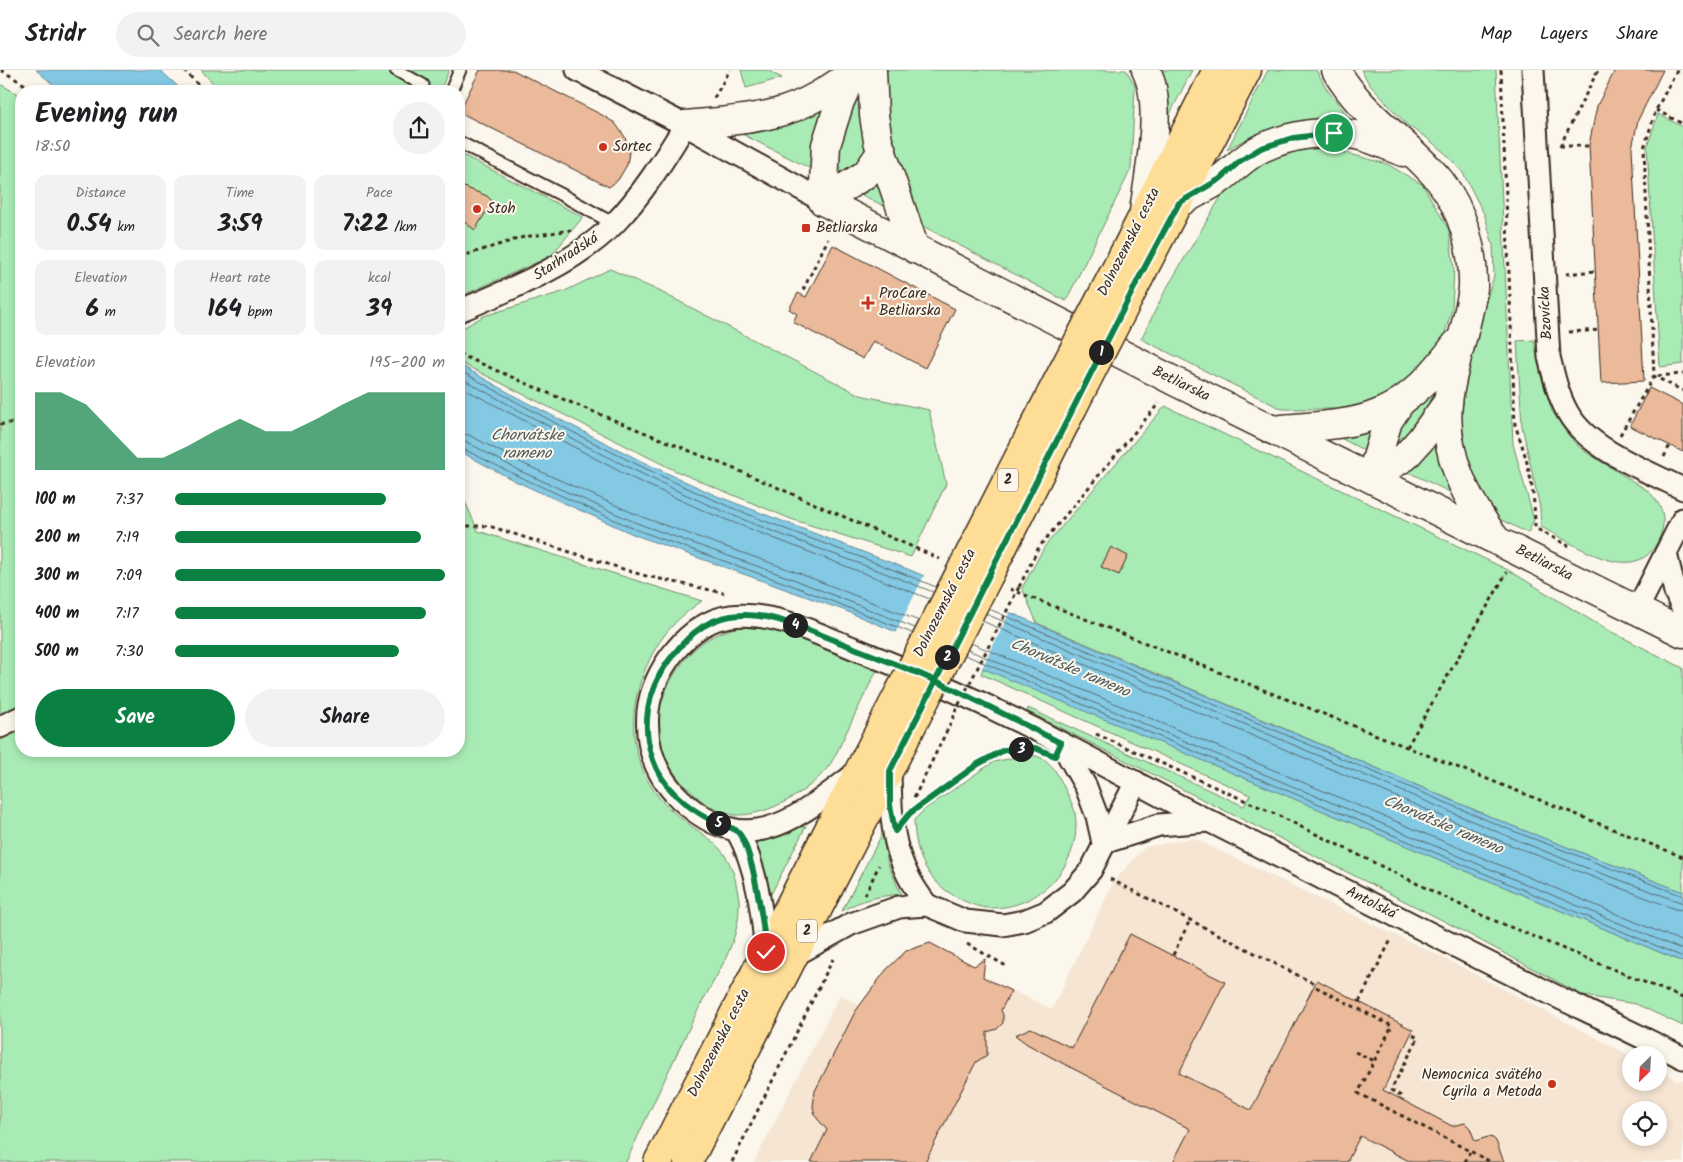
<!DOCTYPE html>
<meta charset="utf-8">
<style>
:root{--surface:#fff;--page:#f2f2f2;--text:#202124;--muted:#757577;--line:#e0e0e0;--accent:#0b8043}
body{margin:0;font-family:Kalam,sans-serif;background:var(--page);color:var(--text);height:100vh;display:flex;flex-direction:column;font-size:19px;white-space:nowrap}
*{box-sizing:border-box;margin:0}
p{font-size:16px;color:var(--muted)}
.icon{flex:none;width:28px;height:28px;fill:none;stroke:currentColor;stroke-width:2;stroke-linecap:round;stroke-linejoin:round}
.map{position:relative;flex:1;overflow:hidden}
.panel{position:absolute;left:15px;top:15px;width:450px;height:672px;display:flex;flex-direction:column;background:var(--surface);border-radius:20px;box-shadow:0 2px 8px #0003}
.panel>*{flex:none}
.needle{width:32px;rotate:204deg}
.buttons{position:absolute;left:1622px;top:976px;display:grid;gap:10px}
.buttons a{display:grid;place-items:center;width:45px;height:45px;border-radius:50%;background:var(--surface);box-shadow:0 2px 8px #0003;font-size:25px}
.pin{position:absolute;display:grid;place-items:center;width:42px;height:42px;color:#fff;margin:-21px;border:2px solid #fff;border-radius:50%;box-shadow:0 1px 5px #0007}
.km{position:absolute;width:25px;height:25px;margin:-12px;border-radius:50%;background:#222;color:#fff;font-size:14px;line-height:25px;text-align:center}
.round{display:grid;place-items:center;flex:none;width:52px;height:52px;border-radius:26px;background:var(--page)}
.summary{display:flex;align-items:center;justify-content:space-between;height:85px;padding:0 20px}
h1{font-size:28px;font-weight:700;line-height:38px}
.metrics{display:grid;grid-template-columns:repeat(3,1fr);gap:8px;height:85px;padding:5px 20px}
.metrics div{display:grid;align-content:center;border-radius:12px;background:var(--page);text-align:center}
.metrics b{font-size:25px;font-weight:700}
.metrics small{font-size:14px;font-weight:400}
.metrics p{font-size:14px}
.chart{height:140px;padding:10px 20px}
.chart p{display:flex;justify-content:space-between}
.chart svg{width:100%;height:90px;margin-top:5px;fill:var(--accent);opacity:.7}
.primary-button{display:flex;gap:10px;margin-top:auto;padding:10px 20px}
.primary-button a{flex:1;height:58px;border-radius:30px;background:var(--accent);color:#fff;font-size:20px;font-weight:700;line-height:58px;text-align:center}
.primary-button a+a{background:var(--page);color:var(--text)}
ul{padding:0 20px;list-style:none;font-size:16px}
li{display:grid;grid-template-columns:80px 60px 1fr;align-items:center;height:38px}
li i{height:12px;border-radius:6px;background:var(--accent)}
header{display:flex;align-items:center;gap:30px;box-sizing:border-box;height:70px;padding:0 25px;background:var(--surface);border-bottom:1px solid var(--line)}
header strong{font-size:24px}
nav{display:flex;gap:28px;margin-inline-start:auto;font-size:18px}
.search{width:350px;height:45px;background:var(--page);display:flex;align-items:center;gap:12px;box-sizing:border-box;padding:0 18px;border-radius:28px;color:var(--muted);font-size:19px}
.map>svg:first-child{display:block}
.built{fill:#f6e5d3;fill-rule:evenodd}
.green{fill:#a9ebb5;stroke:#728a6a}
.water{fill:#83c9e4;stroke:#668995}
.pier{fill:#fbf7ec}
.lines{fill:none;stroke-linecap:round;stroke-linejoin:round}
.shore{stroke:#586a6d;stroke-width:1}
.building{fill:#eaba9a;stroke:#3b2a1e}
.lane-casing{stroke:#3b2a1e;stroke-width:15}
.street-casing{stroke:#3b2a1e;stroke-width:25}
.secondary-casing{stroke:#3b2a1e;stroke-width:31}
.primary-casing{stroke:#3b2a1e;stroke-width:31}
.path{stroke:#3b2a1e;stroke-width:3;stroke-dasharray:4 4;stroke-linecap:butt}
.lane{stroke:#fbf7ec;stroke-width:11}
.street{stroke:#fbf7ec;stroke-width:21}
.secondary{stroke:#fbf7ec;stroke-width:28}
.primary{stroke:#fedd96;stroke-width:28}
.primary-bridge-casing{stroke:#3b2a1e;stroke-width:31;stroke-linecap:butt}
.path-bridge{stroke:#3b2a1e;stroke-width:3;stroke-dasharray:4 4;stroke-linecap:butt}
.primary-bridge{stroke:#fedd96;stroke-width:28}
.route-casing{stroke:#fff;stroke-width:10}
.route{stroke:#0b8043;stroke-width:6}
.poi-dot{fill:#c8321e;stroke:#fbf7ec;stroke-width:2}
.labels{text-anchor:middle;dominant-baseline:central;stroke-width:4;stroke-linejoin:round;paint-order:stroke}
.shield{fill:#fbf7ec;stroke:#75685c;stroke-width:1}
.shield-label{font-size:14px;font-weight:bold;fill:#3b2a1e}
.poi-label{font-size:15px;fill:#3b2a1e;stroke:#fbf7ec;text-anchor:start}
.street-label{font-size:15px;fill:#3b2a1e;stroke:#fbf7ec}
.water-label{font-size:16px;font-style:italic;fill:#515a59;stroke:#fbf7ec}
</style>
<header>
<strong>Stridr</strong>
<div class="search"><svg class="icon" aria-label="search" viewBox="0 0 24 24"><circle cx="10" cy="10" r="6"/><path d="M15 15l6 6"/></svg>Search here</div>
<nav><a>Map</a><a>Layers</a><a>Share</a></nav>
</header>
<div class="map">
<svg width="1683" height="1092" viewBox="0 0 1683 1092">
<rect width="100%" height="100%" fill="#fbf7ec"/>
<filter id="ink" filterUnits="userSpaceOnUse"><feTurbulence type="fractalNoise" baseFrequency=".02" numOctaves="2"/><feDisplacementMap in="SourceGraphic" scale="10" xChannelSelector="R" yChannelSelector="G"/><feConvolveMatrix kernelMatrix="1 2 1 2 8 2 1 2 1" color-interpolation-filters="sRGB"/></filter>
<g filter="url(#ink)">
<path class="built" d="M1193 768 1452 892 1631 986V1012H1659V1000L1679 1011 1683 1009V1092H754L840 925 859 935 886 900 906 881 930 873 939 877 940 885 943 886 949 883 964 891 965 897 968 899 974 896 983 901V907L1052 939 1114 811 1145 777ZM1631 1040H1659V1068H1631Z"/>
<g class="green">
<path d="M201 0H449L440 21H220Z"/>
<path d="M741 0H767L782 8 746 18Z"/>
<path d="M884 0H1126L1135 15 1131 99 1066 231 915 152 894 90 880 9Z"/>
<path d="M1162 0H1192L1168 48 1166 22Z"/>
<path d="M1268 0H1316L1328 21 1351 50C1304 48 1267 54 1227 80Z"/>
<path d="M1361 0H1496L1513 374 1534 450 1528 463 1495 447 1480 428 1467 391 1463 363 1459 323 1475 279 1478 257 1494 206 1493 175 1485 146 1463 103 1447 85 1427 68 1407 55 1370 15Z"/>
<path d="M862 1 871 66 863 86 841 111 835 112 836 65Z"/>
<path d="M0 14 21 26V681H459V418L478 461 702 531C669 553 651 578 639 617 626 661 636 709 672 741 703 768 730 772 737 819 738 825 740 831 739 837 739 877 710 914 694 948 671 996 648 1044 626 1092H0Z"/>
<path d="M835 27 815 101 738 62Z"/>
<path d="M1658 44 1683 57V294L1660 297 1647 77Z"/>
<path d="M1313 74 1387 94 1423 115 1449 160 1454 199 1452 239 1443 270 1412 306 1386 326 1348 339H1282L1141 269 1165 221 1222 125 1263 88Z"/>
<path d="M459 83 583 147 551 186 459 227Z"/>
<path d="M879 97 890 139 856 122Z"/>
<path d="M610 199 659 221 860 325 929 340 946 414 911 487 791 449 678 402 459 292V260L484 246 565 221Z"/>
<path d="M1534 270 1540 303 1552 341 1569 366 1579 377 1589 384 1647 420C1659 431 1666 443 1662 460 1643 525 1577 475 1541 457L1540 438 1522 356 1517 271Z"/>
<path d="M1441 311 1429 343 1388 391 1394 354Z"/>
<path d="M1165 336 1508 500 1604 558 1683 598V822L1510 755 1037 553 1022 518 1045 476Z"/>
<path d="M1376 351 1367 382 1329 362Z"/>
<path d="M1439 361 1456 425 1404 400Z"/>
<path d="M738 557 767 559 795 566 877 600C867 620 857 640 847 661 840 675 834 692 823 703 803 725 766 746 736 745 722 744 706 735 696 726 655 692 646 647 676 602 693 576 707 566 738 557Z"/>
<path d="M983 598 1683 892V956L1636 934 1584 926 1444 851 1027 641 1028 638 1244 736 1250 725 981 604Z"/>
<path d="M1028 685C1047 685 1055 699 1063 715 1067 723 1073 734 1075 743 1083 793 1041 839 990 838 980 838 971 834 962 830 928 814 915 786 914 750L925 739 993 692Z"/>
<path d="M806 756 770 826 764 802 751 768Z"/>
<path d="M882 764 888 794 901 824C880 826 861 829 842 841Z"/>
</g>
<g class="water">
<path d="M36 0H160L183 21H61Z"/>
<path d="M459 294 518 328 643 392 717 426 910 500 1510 755 1683 822V892L846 541 635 465 515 411 459 381Z"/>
</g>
<path class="pier" d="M925 504 1011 540 981 600 895 564Z"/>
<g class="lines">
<g class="shore">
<path d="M459 300C542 347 627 392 714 430 787 462 863 486 936 517"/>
<path d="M459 307C541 353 625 398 711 436 784 468 860 492 933 522"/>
<path d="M459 316 634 409 709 443 930 529"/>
<path d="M459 363 469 365 524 394 642 447 796 502 919 551"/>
<path d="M459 370 465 371 520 401 639 454 793 509 915 558"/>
<path d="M459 377 518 406 637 460 791 515 912 563"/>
<path d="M989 539 1508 759 1683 826"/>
<path d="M986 544 1505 765 1576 794 1683 833"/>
<path d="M982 551 1503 772 1675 839 1683 840"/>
<path d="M971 573 1683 872"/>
<path d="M968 580 1683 880"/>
<path d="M965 585 1683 887"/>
</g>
</g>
<g class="building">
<path d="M480 0H513L602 45 615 53 625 67 629 82 627 95 618 110 609 117 459 42Z"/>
<path d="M1615 0H1663L1638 50 1632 78 1644 311 1601 313 1589 75 1597 36Z"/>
<path d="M459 115 487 126 502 141 486 142 475 160 459 148Z"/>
<path d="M833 175 955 239 925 298 873 271 863 289 793 252 797 244 789 239 798 223 806 227Z"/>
<path d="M1649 318 1683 335V382L1630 356Z"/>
<path d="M1111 477 1128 486 1119 505 1101 497Z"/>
<path d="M1130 864 1225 912 1179 1003 1251 1040 1317 910 1413 960 1383 1020 1452 1056 1465 1053 1470 1058 1475 1071 1488 1067 1493 1068 1496 1071 1504 1092H1411L1360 1066 1347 1092H1173L1190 1059 1064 994 1027 974 1015 965 1031 958 1072 978Z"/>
<path d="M930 873 974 896 985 889 983 907 1011 921 1001 940 1003 945V953L997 959 987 962V985L976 992 925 1092H811L827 1060 816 1047 813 1037 815 1021 855 942 886 900 906 881Z"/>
</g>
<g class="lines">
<g class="lane-casing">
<g id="lane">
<path d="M396 0 423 15"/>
<path d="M451 21 460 0"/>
<path d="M459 72 564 126 614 154"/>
</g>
</g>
<g class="street-casing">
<g id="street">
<path d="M577 0 685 55 823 131"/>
<path d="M1533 0 1549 287C1554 306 1558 326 1568 343 1589 380 1646 400 1683 419"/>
<path d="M459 241C511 219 573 195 614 154 642 125 664 90 685 55"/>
<path d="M1666 483 1675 522 1683 540"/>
<path d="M1637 540 1683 449"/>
<path d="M0 657 21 647"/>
<path d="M1061 673 1086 717 1097 746 1103 773"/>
<path d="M890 701C891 755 892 791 927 835"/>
<path d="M856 703C797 748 748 793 680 729 655 705 645 675 648 641 652 601 689 551 731 546 773 541 815 563 853 578 924 606 995 638 1063 674 1114 700 1164 729 1215 754 1322 808 1428 863 1535 916 1584 940 1635 963 1683 988"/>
<path d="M737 761C757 796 762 842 766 882"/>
<path d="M1103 773 1159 755 1209 751"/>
<path d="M795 885 851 854 899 837 927 835 965 851 1003 855 1024 851 1046 842 1072 822 1091 800 1136 712"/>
</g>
</g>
<g class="secondary-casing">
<g id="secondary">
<path d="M872 0 874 45 878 71 915 179"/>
<path d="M1336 0C1362 46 1408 72 1440 111 1463 140 1474 181 1473 218 1468 257 1452 294 1448 333 1443 384 1466 428 1494 467"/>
<path d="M685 55C715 52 746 51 776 43 805 36 830 19 854 2"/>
<path d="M823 131 1174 311 1683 563"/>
<path d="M823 131 826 75 840 31 853 4"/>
<path d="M823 131 866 104 882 81"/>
<path d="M1179 133C1192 125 1206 118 1219 110 1234 99 1245 86 1262 78 1289 65 1326 59 1356 65 1372 68 1387 76 1403 82"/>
<path d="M1144 142C1149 103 1164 35 1146 0"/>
<path d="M1273 360C1308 356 1348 357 1380 343 1413 329 1436 301 1457 273"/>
<path d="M1371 407 1405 387 1421 369 1448 332"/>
<path d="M1371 407 1388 351 1400 333"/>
</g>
</g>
<g class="primary-casing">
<g id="primary">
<path d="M1117 197 1217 0"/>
<path d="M1139 208 1247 0"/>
<path d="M964 495 1051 324"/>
<path d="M989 505 1074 335"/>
<path d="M658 1092 900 621"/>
<path d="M688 1092 925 630"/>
</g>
</g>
<g class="path">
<path d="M1 0 35 21"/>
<path d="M184 0 204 21"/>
<path d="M1501 0 1515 355C1528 390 1535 420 1535 458L1569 476"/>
<path d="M1677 0 1656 40 1644 78 1654 306 1683 321"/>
<path d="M714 28 730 0"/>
<path d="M1656 40 1683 54"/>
<path d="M1560 76 1598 0"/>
<path d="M1560 76H1589"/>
<path d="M459 187 524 167 571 160"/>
<path d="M1566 204 1595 201"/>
<path d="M803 220 828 169"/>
<path d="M1569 262 1599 260"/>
<path d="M459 284 555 326 749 405 940 489"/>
<path d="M0 355 6 353H21"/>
<path d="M1620 365 1654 306 1683 304"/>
<path d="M1664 387 1670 375"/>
<path d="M459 456H489L642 505 724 523"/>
<path d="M1019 517 1039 477 1159 333"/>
<path d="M1010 519 1683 787"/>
<path d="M1096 664 1273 743 1481 845 1683 928"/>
<path d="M1407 677 1507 502"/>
<path d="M914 728 955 644"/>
<path d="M912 741 978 694 1004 680 1022 679"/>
<path d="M1110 809 1315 914"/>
<path d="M865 825 879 795"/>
<path d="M967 874 1008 897"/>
<path d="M1173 885 1190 850"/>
<path d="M1316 917 1392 956 1358 1023 1491 1092"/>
<path d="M1359 932 1392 868"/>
<path d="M1355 982 1375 991"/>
<path d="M1401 1026 1391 1020 1418 968 1411 964"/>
<path d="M732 1092 833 889"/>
<path d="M1465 1092 1470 1082"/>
</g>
<use href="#lane" class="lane"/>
<use href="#street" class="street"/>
<use href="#secondary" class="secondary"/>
<use href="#primary" class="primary"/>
<g class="primary-bridge-casing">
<g id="primary-bridge">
<path d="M1051 324 1117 197"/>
<path d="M1074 335 1139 208"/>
<path d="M900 621 964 495"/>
<path d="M925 630 989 505"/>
</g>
</g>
<path class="path-bridge" d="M955 642 1019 517"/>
<use href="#primary-bridge" class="primary-bridge"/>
</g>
</g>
<g class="lines" filter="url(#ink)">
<g class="route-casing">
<path id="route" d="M766 882C764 859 753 775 737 761 732 757 721 755 715 752 689 739 663 719 653 690 641 657 647 621 667 593 683 571 702 550 731 546 769 540 809 561 844 574 869 584 895 594 920 604 968 625 1015 650 1061 673L1055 686 1035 678 1004 680 978 694 910 743 895 761 890 735V701L1139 208 1179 133 1220 109 1240 91 1261 78 1293 68 1334 63"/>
</g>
<use href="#route" class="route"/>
</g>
<g class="poi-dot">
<circle cx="603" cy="77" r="5"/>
<circle cx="477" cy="139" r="5"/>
<rect x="801" y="153" width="10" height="10" rx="2.5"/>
<path d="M865.5 225.5h5v5h5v5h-5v5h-5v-5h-5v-5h5z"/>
<circle cx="1552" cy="1014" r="5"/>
</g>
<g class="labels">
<g class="shield">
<rect x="998" y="398.5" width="20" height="23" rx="4"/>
<rect x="797" y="849.5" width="20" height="23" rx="4"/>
</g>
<g class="shield-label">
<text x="1008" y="410">2</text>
<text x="807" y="861">2</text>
</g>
<g class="poi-label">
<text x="613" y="77">Sortec</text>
<text x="487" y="139">Stoh</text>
<text x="816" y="158">Betliarska</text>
<text x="879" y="224">ProCare<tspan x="879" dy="17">Betliarska</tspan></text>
<text x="1542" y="1005" text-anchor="end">Nemocnica svätého<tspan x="1542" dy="17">Cyrila a Metoda</tspan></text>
</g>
<g class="street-label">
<text transform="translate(1129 172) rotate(-63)">Dolnozemská cesta</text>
<text transform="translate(566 187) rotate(-33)">Starhradská</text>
<text transform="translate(1546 243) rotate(-93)">Bzovícka</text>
<text transform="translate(1181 314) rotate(26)">Betliarska</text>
<text transform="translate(1544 493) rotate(27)">Betliarska</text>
<text transform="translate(945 533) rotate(-63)">Dolnozemská cesta</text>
<text transform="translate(1371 833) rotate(27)">Antolská</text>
<text transform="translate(719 973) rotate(-63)">Dolnozemská cesta</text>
</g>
<g class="water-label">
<text x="527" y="365">Chorvátske<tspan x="527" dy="18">rameno</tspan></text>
<text transform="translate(1070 598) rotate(23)">Chorvátske rameno</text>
<text transform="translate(1443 755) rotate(23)">Chorvátske rameno</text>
</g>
</g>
</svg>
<div class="buttons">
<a><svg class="needle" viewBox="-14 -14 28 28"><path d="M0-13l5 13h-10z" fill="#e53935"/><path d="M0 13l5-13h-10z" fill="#757577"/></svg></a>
<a><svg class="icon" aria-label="locate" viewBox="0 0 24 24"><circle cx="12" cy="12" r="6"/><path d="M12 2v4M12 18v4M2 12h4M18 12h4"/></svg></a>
</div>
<div class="pin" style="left:1334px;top:63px;background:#1e9e55"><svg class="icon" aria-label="arrive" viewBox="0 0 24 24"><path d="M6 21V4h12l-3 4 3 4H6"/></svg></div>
<div class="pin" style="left:766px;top:882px;background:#d93025"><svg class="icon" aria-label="check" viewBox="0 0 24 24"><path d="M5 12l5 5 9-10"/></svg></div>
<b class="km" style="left:1101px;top:282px">1</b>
<b class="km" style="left:947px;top:587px">2</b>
<b class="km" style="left:1021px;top:679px">3</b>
<b class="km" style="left:795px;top:555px">4</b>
<b class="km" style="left:718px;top:753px">5</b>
<section class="panel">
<div class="summary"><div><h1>Evening run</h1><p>18:50</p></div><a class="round"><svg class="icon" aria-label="share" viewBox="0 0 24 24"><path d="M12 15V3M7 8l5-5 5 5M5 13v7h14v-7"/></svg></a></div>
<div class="metrics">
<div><p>Distance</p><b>0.54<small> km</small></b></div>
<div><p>Time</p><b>3:59</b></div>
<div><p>Pace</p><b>7:22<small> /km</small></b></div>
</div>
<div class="metrics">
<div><p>Elevation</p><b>6<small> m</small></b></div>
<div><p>Heart rate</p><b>164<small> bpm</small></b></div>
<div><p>kcal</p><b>39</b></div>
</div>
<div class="chart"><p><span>Elevation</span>195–200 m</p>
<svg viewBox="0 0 160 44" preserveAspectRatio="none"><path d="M0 44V6L10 6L20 12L30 25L40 38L50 38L60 32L70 25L80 19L90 25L100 25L110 19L120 12L130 6L140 6L150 6L160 6V44z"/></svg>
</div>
<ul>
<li><b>100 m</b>7:37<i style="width:78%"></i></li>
<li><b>200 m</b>7:19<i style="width:91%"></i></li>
<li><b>300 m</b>7:09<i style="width:100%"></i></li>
<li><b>400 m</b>7:17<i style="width:93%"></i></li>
<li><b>500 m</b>7:30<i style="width:83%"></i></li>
</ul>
<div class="primary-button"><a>Save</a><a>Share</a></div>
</section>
</div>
